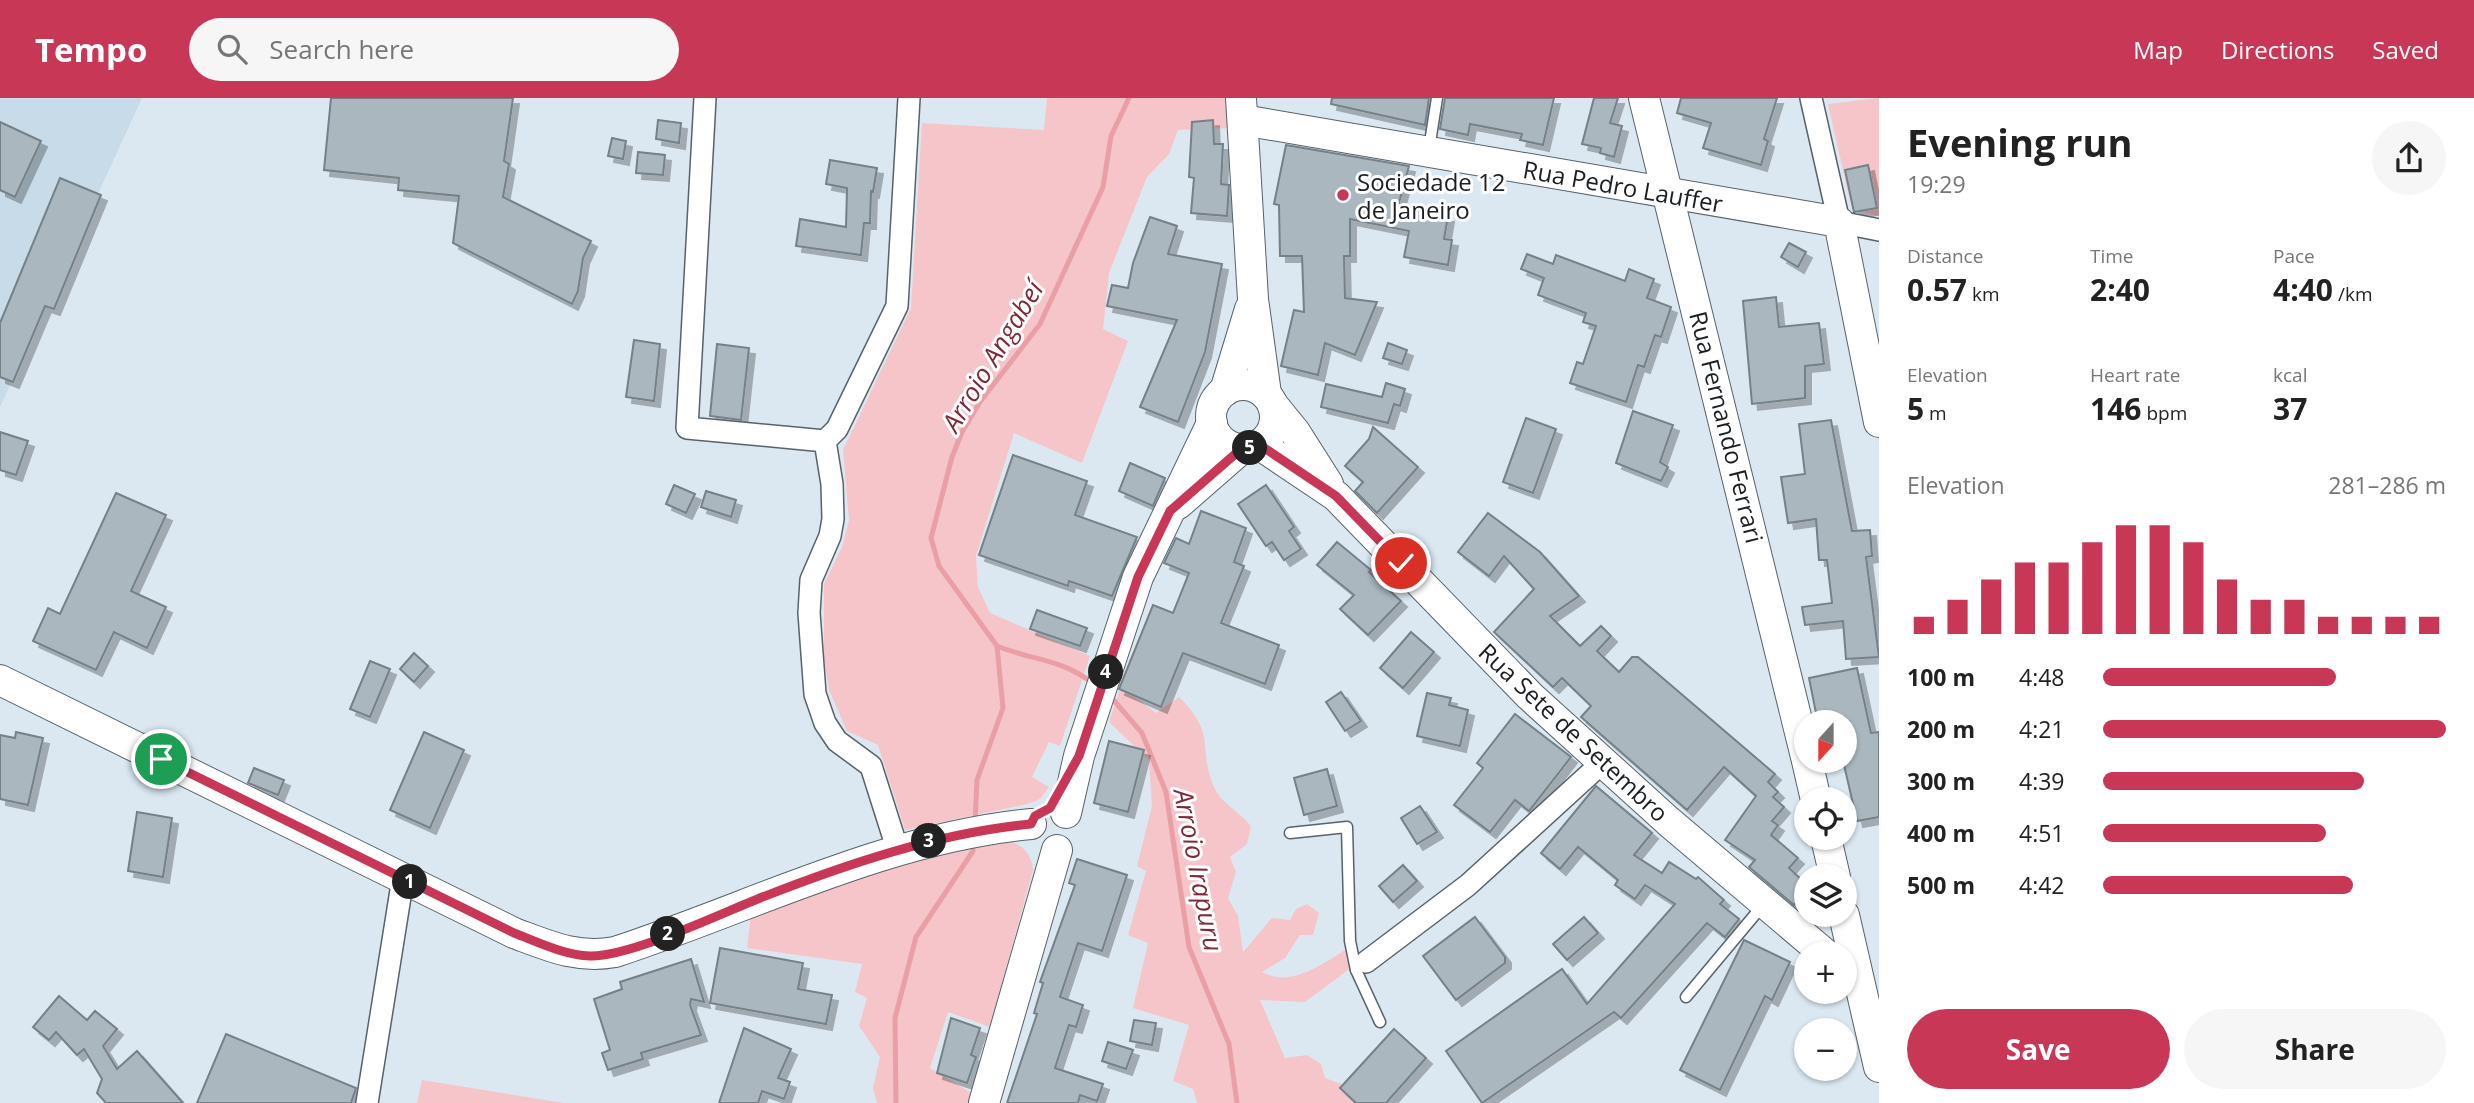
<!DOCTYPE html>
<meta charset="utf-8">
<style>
:root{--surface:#fff;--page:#f6f6f6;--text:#222;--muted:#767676;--accent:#c83856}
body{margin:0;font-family:"Open Sans",sans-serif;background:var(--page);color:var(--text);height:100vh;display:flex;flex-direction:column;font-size:26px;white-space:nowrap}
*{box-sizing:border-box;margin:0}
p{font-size:23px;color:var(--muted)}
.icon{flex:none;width:38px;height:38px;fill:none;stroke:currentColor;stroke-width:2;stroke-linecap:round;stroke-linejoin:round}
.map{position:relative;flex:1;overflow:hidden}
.details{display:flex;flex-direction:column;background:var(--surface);width:595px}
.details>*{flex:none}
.needle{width:46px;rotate:201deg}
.buttons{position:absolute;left:1794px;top:612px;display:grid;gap:14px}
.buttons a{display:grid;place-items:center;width:63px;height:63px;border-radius:50%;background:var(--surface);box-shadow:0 2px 5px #0004;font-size:35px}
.pin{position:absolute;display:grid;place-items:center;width:60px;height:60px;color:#fff;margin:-30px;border:4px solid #fff;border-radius:50%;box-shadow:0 2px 7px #0007}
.km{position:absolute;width:35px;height:35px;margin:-18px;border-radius:50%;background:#222;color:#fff;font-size:19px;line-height:35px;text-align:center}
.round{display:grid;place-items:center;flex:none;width:74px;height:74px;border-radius:37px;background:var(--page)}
.summary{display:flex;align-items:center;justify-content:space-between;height:119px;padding:0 28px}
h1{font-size:38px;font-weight:700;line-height:52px}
.figures{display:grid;grid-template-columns:repeat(3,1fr);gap:10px;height:119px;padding:7px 28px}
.figures div{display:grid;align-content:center}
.figures b{font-size:30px;font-weight:700}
.figures small{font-size:19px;font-weight:400}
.figures p{font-size:19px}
.chart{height:196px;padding:14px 28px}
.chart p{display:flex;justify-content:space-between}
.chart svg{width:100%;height:126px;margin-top:7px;stroke:var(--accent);stroke-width:6}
.cta{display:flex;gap:14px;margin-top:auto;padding:14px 28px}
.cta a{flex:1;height:80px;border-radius:42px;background:var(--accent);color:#fff;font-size:28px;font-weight:700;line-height:80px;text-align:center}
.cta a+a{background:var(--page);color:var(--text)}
ul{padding:0 28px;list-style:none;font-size:23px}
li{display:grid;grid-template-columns:112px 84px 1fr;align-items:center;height:52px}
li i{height:18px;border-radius:9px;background:var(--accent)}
header{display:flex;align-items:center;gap:42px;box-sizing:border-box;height:98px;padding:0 35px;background:var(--accent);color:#fff}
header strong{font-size:33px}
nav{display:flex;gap:38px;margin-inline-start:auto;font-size:24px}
.search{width:490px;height:63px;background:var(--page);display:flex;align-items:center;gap:18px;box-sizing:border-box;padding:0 24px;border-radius:38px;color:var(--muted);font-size:26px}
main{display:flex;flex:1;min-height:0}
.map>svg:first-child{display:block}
.built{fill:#c7dbe8}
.green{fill:#f6c5c9}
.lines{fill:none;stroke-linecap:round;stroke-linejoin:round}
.stream{stroke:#e99fa5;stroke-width:5}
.building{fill:#aab7bf;stroke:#758188;stroke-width:2;filter:url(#shadow)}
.lane-casing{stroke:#576269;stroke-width:13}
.street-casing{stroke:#576269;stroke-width:24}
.secondary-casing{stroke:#576269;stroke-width:32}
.lane{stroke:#fff;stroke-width:10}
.street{stroke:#fff;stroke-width:21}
.secondary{stroke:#fff;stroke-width:30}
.route-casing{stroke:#fff;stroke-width:14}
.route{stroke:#c83856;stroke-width:9}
.poi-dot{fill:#c83856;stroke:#fff;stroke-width:2.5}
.labels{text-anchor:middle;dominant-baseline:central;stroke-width:6;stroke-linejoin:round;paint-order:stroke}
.poi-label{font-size:24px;fill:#1b1f22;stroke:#fff;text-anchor:start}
.street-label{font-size:24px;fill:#1b1f22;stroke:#fff}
.water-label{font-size:26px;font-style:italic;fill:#7f2838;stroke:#fff}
</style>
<header>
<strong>Tempo</strong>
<div class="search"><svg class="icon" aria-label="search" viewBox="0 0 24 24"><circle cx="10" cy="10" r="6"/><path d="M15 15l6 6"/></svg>Search here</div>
<nav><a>Map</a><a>Directions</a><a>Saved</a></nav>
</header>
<main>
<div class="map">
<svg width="1879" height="1005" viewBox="0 0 1879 1005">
<defs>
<filter id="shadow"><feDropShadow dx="6" dy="6" stdDeviation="0" flood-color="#0004"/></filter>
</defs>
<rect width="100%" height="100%" fill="#dbe8f1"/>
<path class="built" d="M0 0H142L0 309Z"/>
<g class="green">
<path d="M1047 0H1227L1230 30 1178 32 1169 56 1147 79 1109 175 1103 231 1128 243 1082 365 1014 335 976 458 978 489 990 515 1090 558 1060 648 1049 644 1032 679 1049 689 1040 701 1027 706 905 732 878 647 847 633 829 592 824 561V486L842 449 849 422 843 352 911 210 922 25 1044 32Z"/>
<path d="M1879 0V118L1852 112 1828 6Z"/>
<path d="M1121 588 1156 615 1179 599C1218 637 1197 650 1214 689 1221 705 1240 714 1251 728L1247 746 1230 759 1236 774 1228 800 1238 818 1243 854 1272 820 1290 822 1296 811 1307 806 1319 815 1313 837H1300L1285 860 1262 874C1292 891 1324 864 1349 850L1352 869 1305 904 1260 902 1285 960 1307 957 1321 966 1325 980 1341 986 1358 1005H1197L1193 991 1173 983 1189 927 1133 910 1148 845 1128 837 1146 773 1137 768 1152 708 1149 662 1109 624Z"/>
<path d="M1009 742C1024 749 1031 755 1033 772L990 929 948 914 930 970 973 996 970 1005H877L873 990 880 959 859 928 867 900 855 894 862 866 747 850 751 815 927 757Z"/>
<path d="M422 982 564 1005H417Z"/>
</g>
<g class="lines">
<g class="stream">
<path d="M997 548C1034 563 1060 560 1094 586"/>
<path d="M1110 598 1142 635 1166 694 1189 849 1229 946 1237 1005"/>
<path d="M975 725 977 682 1003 610 997 548 939 468 931 440 952 359 962 334 980 304 1040 226 1103 89 1111 38 1129 0"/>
<path d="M896 1005 895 920 916 839 973 753V745"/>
</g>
</g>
<g class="building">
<path d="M331 0H513L504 63 509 66 503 99 591 143 583 160 578 193 572 206 453 145 459 98 398 92 399 80 324 72Z"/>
<path d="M1332 0H1429L1425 27 1331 6Z"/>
<path d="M1445 0H1554L1543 47 1520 42 1522 36 1470 26 1468 37 1440 31Z"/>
<path d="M1594 0H1618L1610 25 1622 28 1614 59 1600 55 1601 50 1582 46Z"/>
<path d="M1681 0H1777L1764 41 1768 43 1761 67 1703 50 1711 25 1677 15Z"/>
<path d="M658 22 681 25 679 45 656 41Z"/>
<path d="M1213 22 1214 46H1223L1221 86 1229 87 1227 118 1191 115 1194 80 1189 79 1192 24Z"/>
<path d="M0 24 41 43 15 99 0 92Z"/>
<path d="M612 40 626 43 623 61 608 58Z"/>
<path d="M1286 47 1409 68 1398 108 1448 118 1444 141 1452 142 1448 167 1404 159 1409 133 1350 121V158H1344L1345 200 1377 204 1355 257 1325 245 1318 277 1281 268 1294 212 1304 214 1302 158H1280L1279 107 1274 106Z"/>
<path d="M638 54 665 57 663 77 636 75Z"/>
<path d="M830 62 877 70 873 94 871 93 870 125H864L861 157 796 148 800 121 846 129 847 90 826 86Z"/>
<path d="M1868 67 1877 110 1854 114 1845 72Z"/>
<path d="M60 80 101 97 54 211 45 208 13 284 0 279V225Z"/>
<path d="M1150 119 1177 128 1168 156 1222 166 1205 254 1178 324 1140 309 1177 222 1107 208 1112 187 1128 190 1133 165Z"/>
<path d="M1789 145 1806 154 1798 169 1781 159Z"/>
<path d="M1527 156 1553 166 1556 157 1625 183 1629 171 1654 181 1647 200 1671 209 1661 239 1655 237 1644 269 1638 267 1626 304 1570 285 1577 264 1583 266 1596 228 1583 224 1586 215 1538 197 1544 180 1521 171Z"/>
<path d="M1776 199 1779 229 1819 225 1824 266 1805 268V300L1752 306 1743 203Z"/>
<path d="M634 242 660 246 654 303 626 299Z"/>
<path d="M1388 245 1407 252 1402 266 1383 260Z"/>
<path d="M717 246 749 250 741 322 710 318Z"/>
<path d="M1386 285 1405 291 1400 308 1394 306 1388 325 1321 309 1326 286 1382 299Z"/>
<path d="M1633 313 1673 327 1660 364 1668 369 1661 383 1616 365Z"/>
<path d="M1526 320 1556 331 1533 395 1503 384Z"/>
<path d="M1831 322 1852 433 1870 432 1872 458 1866 459 1879 559 1846 561 1843 523 1805 527 1802 509 1832 505 1827 462H1819L1816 421 1788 425 1781 379 1805 376 1799 326Z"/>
<path d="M1373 329 1418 369 1377 415 1355 393 1363 384 1345 368 1369 341Z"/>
<path d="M0 334 28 343 16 377 0 372Z"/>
<path d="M1013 357 1087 383 1075 417 1137 439 1112 498 1069 483 1068 488 979 457Z"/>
<path d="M1130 365 1165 380 1153 408 1119 393Z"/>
<path d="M674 387 695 396 686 415 666 406Z"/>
<path d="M1266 387 1294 429 1289 433 1301 451 1284 462 1272 444 1266 448 1238 406Z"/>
<path d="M706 393 736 402 731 419 701 409Z"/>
<path d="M116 395 166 417 131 493 166 509 147 550 114 534 96 572 33 543 48 510 60 516Z"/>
<path d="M1201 413 1246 430 1234 464 1244 468 1221 525 1279 547 1265 586 1183 555 1161 609 1119 591 1153 507 1173 515 1189 475 1164 465 1176 440 1189 446Z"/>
<path d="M1488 415 1540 454 1579 498 1550 518 1580 548 1601 528 1611 538 1597 553 1619 574 1632 559H1638L1775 676 1768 684 1778 694 1773 699 1784 709 1772 723 1778 727 1771 737 1798 760 1789 770 1806 786V794L1794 807 1749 769 1755 762 1725 742 1756 698 1724 669 1687 712 1581 619 1591 608 1562 580 1553 589 1494 534 1534 491 1504 458 1489 478 1458 454Z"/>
<path d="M1337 444 1371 472 1369 474 1401 503 1368 537 1340 511 1354 497 1317 467Z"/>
<path d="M1037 512 1087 530 1080 548 1030 531Z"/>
<path d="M1411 534 1434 554 1403 590 1380 570Z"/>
<path d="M414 555 428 568 414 584 400 571Z"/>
<path d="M370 563 390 571 370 619 350 611Z"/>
<path d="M1857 570 1871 635 1879 634V719L1857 723 1844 667V625H1818L1809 580Z"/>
<path d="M1341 594 1361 623 1345 633 1326 604Z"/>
<path d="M1427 595 1451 600 1449 607 1468 612 1460 648 1417 638Z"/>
<path d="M1515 616 1571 659 1529 713 1515 702 1490 734 1454 707 1483 670 1477 665Z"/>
<path d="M16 634 43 640 28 707 0 701V637L15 640Z"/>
<path d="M424 634 464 652 430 730 390 712Z"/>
<path d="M1109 643 1144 652 1128 714 1094 705Z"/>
<path d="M254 670 284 682 278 697 248 685Z"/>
<path d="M1327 671 1337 708 1304 717 1294 680Z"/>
<path d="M1596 688 1652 735 1634 757 1662 775 1669 764 1696 781 1698 779 1724 802 1720 806 1739 821 1725 839 1707 825 1621 920 1614 914 1482 1005 1446 953 1562 871 1587 906 1675 806 1645 787 1635 801 1615 787 1618 782 1578 749 1560 771 1541 755Z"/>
<path d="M1420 708 1437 734 1417 746 1401 720Z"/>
<path d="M137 714 172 720 163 779 128 773Z"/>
<path d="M1077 761 1127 777 1102 853 1078 845 1060 899 1083 907 1076 929 1069 927 1055 970 1103 986 1097 1003 1080 997 1078 1005H1007L1037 916 1034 915 1043 885 1040 884 1075 787 1069 785Z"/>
<path d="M1403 767 1417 783 1393 804 1379 788Z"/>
<path d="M1475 819 1505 859V865L1456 902 1423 858Z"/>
<path d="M1584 819 1598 835 1567 862 1553 846Z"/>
<path d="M1744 842 1790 864 1772 902 1765 898 1720 992 1680 972Z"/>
<path d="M720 850 803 865 798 891 832 897 826 926 710 905Z"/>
<path d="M691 861 704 904 691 901 690 907 701 937 641 955 643 961 608 972 602 955 610 952 594 901 622 891 620 884Z"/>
<path d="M59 898 87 922 95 913 117 931 103 948 117 971 137 953 183 1005H106L97 995 102 981 84 951 77 957 56 934 49 942 33 929Z"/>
<path d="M951 920 980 930 971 957 976 959 967 985 937 975Z"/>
<path d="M1134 922 1156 925 1152 947 1130 943Z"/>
<path d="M744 930 791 951 778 980 790 984 784 1001 762 993 758 1005H719Z"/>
<path d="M1394 931 1426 960 1386 1005H1356L1340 990Z"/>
<path d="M226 936 356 990 351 1005H197Z"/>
<path d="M1108 944 1133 952 1126 971 1102 963Z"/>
</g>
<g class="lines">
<g class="lane-casing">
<g id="lane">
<path d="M1429 51 1437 0"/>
<path d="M1290 735 1347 729 1350 843 1356 872 1366 864"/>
<path d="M1356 872 1380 924"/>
<path d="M1686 899 1763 807"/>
</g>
</g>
<g class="street-casing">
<g id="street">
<path d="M705 0 687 330 825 343 837 331 897 208 909 0"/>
<path d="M1811 0 1839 124 1879 132"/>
<path d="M825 343 832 386 833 421 830 438 811 482 809 515 815 596 825 625 837 643 871 668 898 753"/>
<path d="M1366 864 1468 787 1603 664"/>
<path d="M367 1005 403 780"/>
</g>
</g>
<g class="secondary-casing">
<g id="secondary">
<path d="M1241 0 1253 201 1266 296"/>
<path d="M1644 0 1806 659"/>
<path d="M1243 22 1839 124 1879 324"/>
<circle cx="1243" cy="319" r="32"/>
<path d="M1225 293 1250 211"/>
<path d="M1273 307 1295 334 1328 386"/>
<path d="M1260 347 1336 398 1530 598 1668 723 1825 856"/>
<path d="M1178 406 1241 351"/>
<path d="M0 582 514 835C549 848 577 861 615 854 752 809 885 740 1031 726"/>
<path d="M1807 663 1816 702"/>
<path d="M1066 715 1079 658 1138 479 1212 325"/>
<path d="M1826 740 1835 779"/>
<path d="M1844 817 1879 969"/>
<path d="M984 1005 1057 752"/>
</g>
</g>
<use href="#lane" class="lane"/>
<use href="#street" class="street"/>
<use href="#secondary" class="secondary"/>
</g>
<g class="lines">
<g class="route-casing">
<path id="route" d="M161 661 514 835C538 844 564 857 590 858 630 859 720 816 760 800 847 766 938 735 1031 726L1035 718 1050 710 1079 658 1138 479 1170 413 1241 351 1260 347 1336 398 1401 465"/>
</g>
<use href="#route" class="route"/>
</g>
<circle class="poi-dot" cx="1343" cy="97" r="7"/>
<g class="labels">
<g class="poi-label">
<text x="1357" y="83">Sociedade 12<tspan x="1357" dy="28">de Janeiro</tspan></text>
</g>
<g class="street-label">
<text transform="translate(1623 88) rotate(10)">Rua Pedro Lauffer</text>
<text transform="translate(1727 329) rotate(76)">Rua Fernando Ferrari</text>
<text transform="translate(1574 634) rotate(43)">Rua Sete de Setembro</text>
</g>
<g class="water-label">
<text transform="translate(992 258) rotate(-59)">Arroio Angabeí</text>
<text transform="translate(1199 772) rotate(79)">Arroio Irapuru</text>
</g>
</g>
</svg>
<div class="buttons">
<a><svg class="needle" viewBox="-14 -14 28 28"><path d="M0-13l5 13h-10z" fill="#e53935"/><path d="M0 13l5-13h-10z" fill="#767676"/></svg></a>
<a><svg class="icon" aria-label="locate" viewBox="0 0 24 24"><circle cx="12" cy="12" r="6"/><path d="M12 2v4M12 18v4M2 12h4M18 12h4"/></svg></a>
<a><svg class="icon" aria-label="layers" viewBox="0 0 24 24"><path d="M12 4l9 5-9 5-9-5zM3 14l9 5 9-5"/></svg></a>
<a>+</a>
<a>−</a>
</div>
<div class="pin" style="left:161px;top:661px;background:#1e9e55"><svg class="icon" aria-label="arrive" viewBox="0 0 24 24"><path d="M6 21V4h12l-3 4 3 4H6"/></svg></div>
<div class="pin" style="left:1401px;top:465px;background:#d93025"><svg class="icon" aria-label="check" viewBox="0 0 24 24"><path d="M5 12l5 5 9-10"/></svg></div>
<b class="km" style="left:410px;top:784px">1</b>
<b class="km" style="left:668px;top:836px">2</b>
<b class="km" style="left:929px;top:743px">3</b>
<b class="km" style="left:1106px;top:574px">4</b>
<b class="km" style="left:1250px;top:350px">5</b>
</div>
<section class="details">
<div class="summary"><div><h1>Evening run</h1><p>19:29</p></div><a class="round"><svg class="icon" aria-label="share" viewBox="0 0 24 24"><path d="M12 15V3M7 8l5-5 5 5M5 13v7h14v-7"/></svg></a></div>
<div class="figures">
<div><p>Distance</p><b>0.57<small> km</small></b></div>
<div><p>Time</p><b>2:40</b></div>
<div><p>Pace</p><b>4:40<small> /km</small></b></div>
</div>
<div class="figures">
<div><p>Elevation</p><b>5<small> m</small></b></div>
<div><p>Heart rate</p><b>146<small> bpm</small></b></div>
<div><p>kcal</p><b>37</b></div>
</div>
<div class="chart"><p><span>Elevation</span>281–286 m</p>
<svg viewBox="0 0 160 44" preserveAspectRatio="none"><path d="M5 44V38M15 44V32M25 44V25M35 44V19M45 44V19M55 44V12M65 44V6M75 44V6M85 44V12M95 44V25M105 44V32M115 44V32M125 44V38M135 44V38M145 44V38M155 44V38"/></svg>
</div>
<ul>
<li><b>100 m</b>4:48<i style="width:68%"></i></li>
<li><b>200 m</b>4:21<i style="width:100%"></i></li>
<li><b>300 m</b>4:39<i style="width:76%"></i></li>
<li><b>400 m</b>4:51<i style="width:65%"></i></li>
<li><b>500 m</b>4:42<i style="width:73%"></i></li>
</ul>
<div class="cta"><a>Save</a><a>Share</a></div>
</section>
</main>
